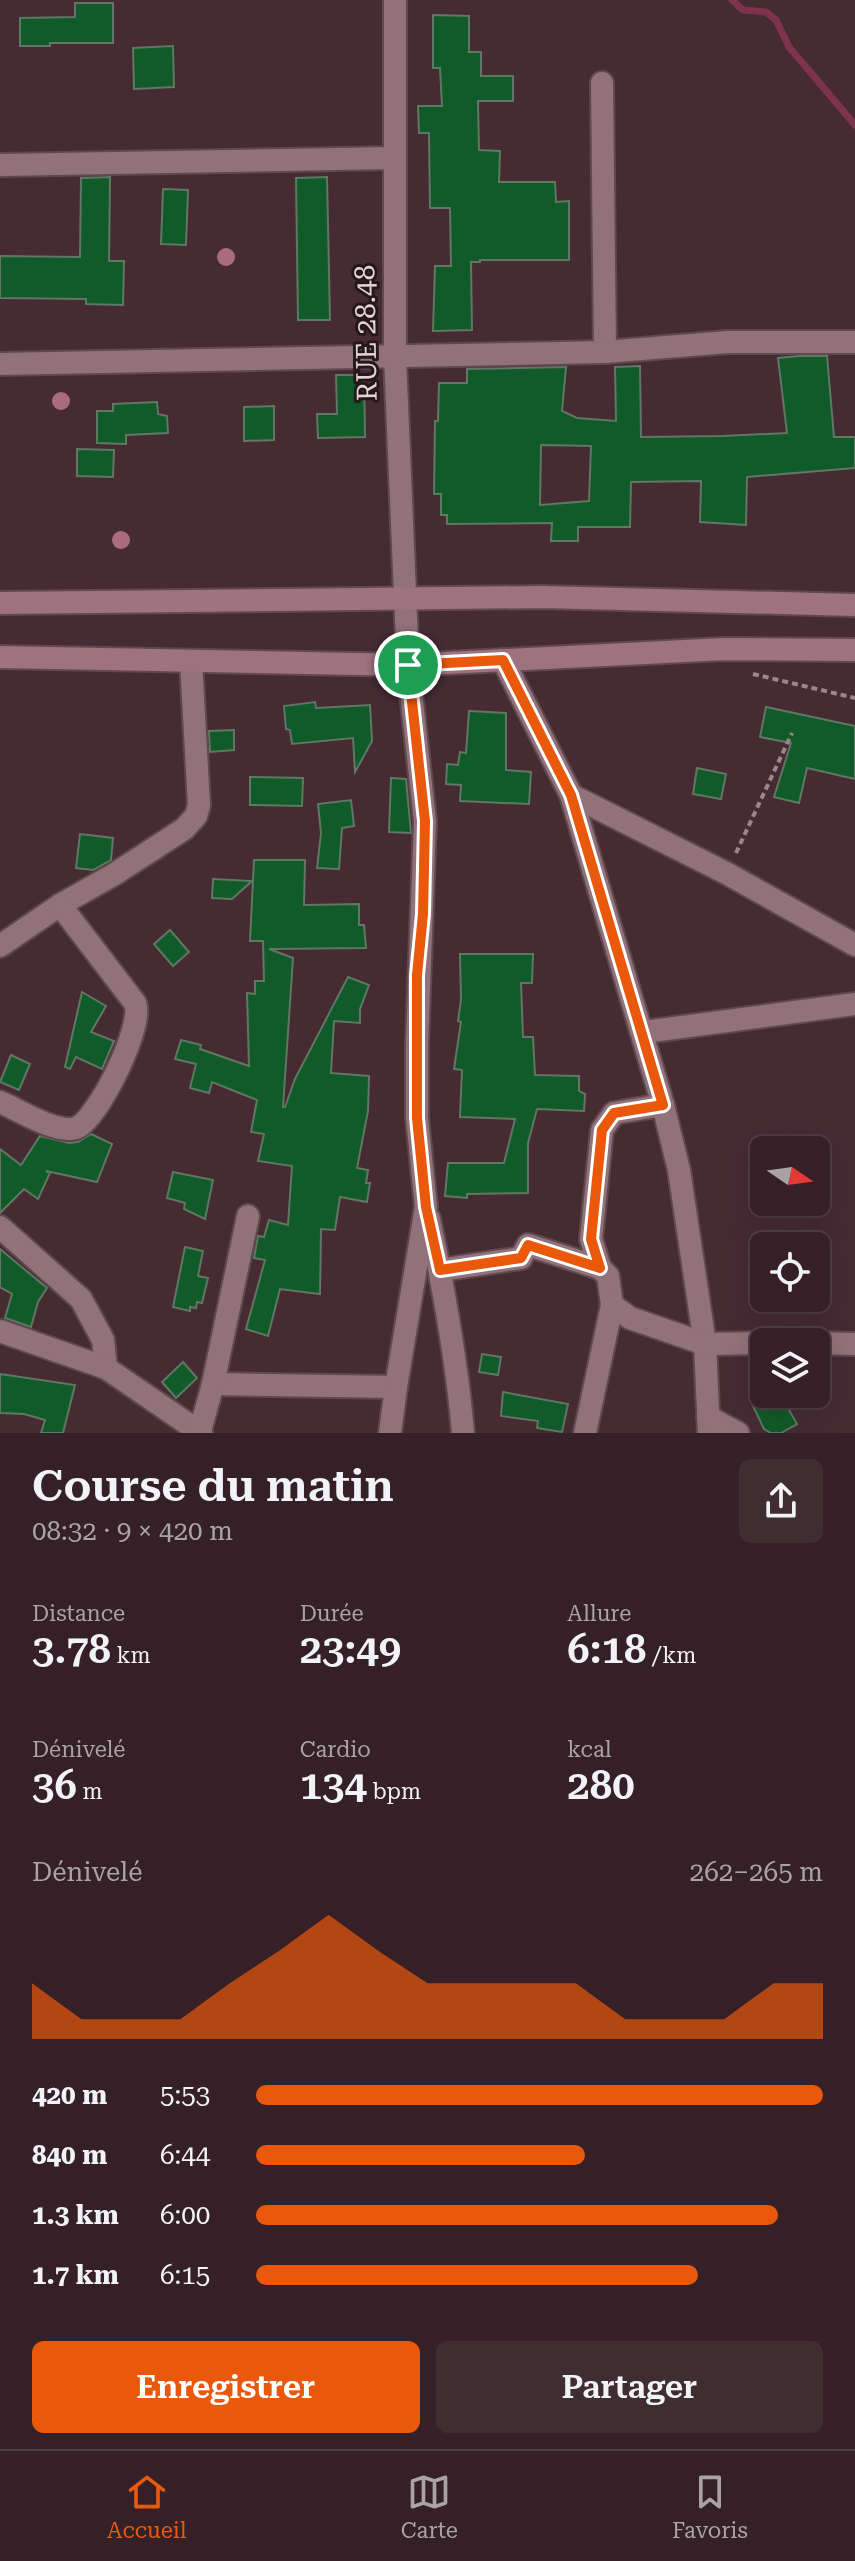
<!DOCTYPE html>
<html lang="fr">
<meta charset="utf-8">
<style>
:root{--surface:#342026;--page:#3f2d32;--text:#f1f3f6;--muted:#a9a3a7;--line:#4e3e43;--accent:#ea580c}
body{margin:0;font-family:"Roboto Serif",serif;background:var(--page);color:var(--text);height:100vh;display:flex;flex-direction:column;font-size:30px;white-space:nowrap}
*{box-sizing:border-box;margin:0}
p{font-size:26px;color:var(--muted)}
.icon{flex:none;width:44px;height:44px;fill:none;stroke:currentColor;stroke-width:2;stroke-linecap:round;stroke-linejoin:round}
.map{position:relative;height:1433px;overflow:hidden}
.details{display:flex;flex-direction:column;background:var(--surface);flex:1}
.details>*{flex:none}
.needle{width:52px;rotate:103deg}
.buttons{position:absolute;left:750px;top:1136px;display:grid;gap:16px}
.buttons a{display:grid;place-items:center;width:80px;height:80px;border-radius:12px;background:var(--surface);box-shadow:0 8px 32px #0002,0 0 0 2px var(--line);font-size:40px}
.pin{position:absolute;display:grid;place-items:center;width:68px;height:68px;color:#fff;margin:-34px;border:4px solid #fff;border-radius:50%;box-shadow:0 2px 8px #0007}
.round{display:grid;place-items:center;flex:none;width:84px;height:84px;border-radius:12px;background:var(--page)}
.headline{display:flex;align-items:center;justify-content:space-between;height:136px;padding:0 32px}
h1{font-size:44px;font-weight:600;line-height:60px}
.figures{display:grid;grid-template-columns:repeat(3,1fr);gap:12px;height:136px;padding:8px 32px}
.figures div{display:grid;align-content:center}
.figures b{font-size:40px;font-weight:600}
.figures small{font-size:22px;font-weight:400}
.figures p{font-size:22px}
.chart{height:224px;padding:16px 32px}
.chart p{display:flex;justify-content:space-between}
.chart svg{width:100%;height:144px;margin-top:8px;fill:var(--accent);opacity:.7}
.cta{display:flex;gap:16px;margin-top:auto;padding:16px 32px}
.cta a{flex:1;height:92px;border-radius:12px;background:var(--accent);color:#fff;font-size:32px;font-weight:600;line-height:92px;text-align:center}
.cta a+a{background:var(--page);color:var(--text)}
ul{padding:0 32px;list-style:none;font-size:26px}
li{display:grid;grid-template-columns:128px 96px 1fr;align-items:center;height:60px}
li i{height:20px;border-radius:10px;background:var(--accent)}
.dock{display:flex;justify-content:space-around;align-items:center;height:112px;border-top:2px solid var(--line);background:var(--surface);font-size:22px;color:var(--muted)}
.dock a{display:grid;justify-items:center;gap:4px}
.dock .active{color:var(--accent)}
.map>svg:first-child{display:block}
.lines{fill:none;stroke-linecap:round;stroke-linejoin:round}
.stream{stroke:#7d334c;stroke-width:7}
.building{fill:#115a29;stroke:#5f7763;stroke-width:2;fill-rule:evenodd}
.minor-casing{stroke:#60484f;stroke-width:26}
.secondary-casing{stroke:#60484f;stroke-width:26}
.path{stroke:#9c868c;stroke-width:4;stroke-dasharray:6 4;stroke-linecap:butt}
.minor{stroke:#91717a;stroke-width:22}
.secondary{stroke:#9e727f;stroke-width:22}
.tree{fill:#a96c7e}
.route-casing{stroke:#fff;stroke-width:16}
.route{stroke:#ea580c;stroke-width:10}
.labels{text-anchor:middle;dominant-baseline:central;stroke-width:6;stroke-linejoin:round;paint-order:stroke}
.street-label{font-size:28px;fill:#e4d2d6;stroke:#24181b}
</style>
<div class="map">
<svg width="855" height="1433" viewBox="0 0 855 1433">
<rect width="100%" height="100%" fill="#462b33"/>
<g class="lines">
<path class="stream" d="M732 0 743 10 766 12 776 20 789 47 855 125"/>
</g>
<g class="building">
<path d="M75 3H113V43H50V46H20V18L75 17Z"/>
<path d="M433 15 469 16V52H481V76H513V101H478L479 150 500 151 499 182H555L556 202 569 201V260H480V262H471L472 330 433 331 435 266H451L450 208H430L429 133H419L418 106H442L440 68H433Z"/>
<path d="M173 46 174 87 134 89 133 48Z"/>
<path d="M110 177 109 261H124L123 305 86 304V299L0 298V256L80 257 81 178Z"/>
<path d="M327 177 330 320H298L296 178Z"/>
<path d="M163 189 188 190 186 245 161 244Z"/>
<path d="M799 356H827L834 437H855V468L747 477 746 525 700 522 701 481 631 482 630 527H578V541H551L552 523 447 524V515H441V494H434L435 421H438L439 383H467V369L566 367 562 411 577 418 616 421 615 367 640 366 641 437 722 436 787 433 778 358ZM541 445 591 446 589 501 540 505Z"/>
<path d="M336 375H364L365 437 318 438 317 414H337Z"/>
<path d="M157 402 158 414 167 416 168 433 126 435V444L97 443V411H113V404Z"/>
<path d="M274 406V440L244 441V407Z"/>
<path d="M77 449 114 450 113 477 77 476Z"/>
<path d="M315 702 316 708 370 705 372 741 355 772 353 738 292 744 290 730 286 729 284 706Z"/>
<path d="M766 707 855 726V779L807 768 799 803 774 797 791 743 760 737Z"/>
<path d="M469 711 506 713V770L531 772 529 804 460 801 461 785 446 784 447 764 458 765 460 752 466 753Z"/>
<path d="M234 730V750L210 752 209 731Z"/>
<path d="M697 768 726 774 721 799 693 794Z"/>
<path d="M250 777 303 778 302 806 250 805Z"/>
<path d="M391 778 406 779 411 833 389 832Z"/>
<path d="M351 800 354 826 342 828 339 869 317 868 321 833 318 804Z"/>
<path d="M80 834 113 838 111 860 93 870 76 868Z"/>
<path d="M254 860H305L304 905 359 904V925H364L366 948 269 949 293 958 283 1107H285L295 1079 348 977 369 985 360 1009V1023L334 1021 331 1073 369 1076 368 1111 357 1168 368 1170 366 1183H370L367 1202 340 1197 335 1230 321 1229 320 1294 280 1289 268 1336 246 1329 265 1260 254 1258 258 1236 264 1237 269 1220 288 1225 292 1166 258 1161 264 1134 251 1132 257 1100 212 1082 209 1093 190 1088 196 1064 175 1059 181 1040 201 1045 200 1049 249 1066 247 993 255 994V981H264L263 941H250Z"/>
<path d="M213 879 252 881 232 899 212 898Z"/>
<path d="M170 930 189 952 173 966 154 944Z"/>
<path d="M460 954H533L532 983H521L523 1037H533L535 1075 579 1076V1091L585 1094 584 1111 537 1109 528 1143V1193L467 1194V1198L445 1196 448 1163H504L515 1119 460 1117 462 1070 454 1069 461 1022 458 1021 461 1000Z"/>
<path d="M82 992 106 1006 91 1032 114 1041 102 1069 76 1057 70 1069 65 1067Z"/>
<path d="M11 1055 30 1064 19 1090 0 1082Z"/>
<path d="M91 1134 112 1144 97 1182 46 1171 50 1173 38 1199 24 1189 0 1213V1149L21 1165 40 1136 69 1143 78 1142Z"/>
<path d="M173 1172 213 1180 205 1219 184 1209 185 1203 167 1198Z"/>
<path d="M185 1247 203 1251 198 1276 208 1278 202 1303 197 1302 196 1308 190 1307V1311L173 1307Z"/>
<path d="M0 1249 47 1288 38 1302 31 1327 5 1318 12 1294 0 1287Z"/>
<path d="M482 1354 501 1357 498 1375 479 1372Z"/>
<path d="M183 1362 197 1378 176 1398 162 1382Z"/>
<path d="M0 1374 75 1385 63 1433H41L45 1420 24 1414 0 1413Z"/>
<path d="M503 1392 568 1404 562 1432 537 1428 538 1421 501 1416Z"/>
<path d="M780 1394 797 1424 781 1433H771L764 1429 753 1406 759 1403V1397Z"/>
</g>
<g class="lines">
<g class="minor-casing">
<g id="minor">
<path d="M602 83 605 352"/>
<path d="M0 165 393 158"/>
<path d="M0 364 605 352 728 342H855"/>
<path d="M503 660 571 795 663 1105 679 1170 705 1344 709 1433"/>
<path d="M571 795 726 873 855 945"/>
<path d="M0 946 60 905 113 875 184 829 196 816 199 805 191 661"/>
<path d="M644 1032 855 1004"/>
<path d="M0 1102C19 1110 56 1134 76 1128 98 1120 145 1023 135 1003L60 905"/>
<path d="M429 1219C444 1290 457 1361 463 1433"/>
<path d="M0 1227 81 1299 103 1340 106 1368"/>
<path d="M440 1270 521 1258 528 1245 600 1268"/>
<path d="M612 1305 608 1276 600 1268 591 1239 602 1130 614 1113 663 1105"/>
<path d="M0 1331 106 1368 201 1433"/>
<path d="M816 1343 855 1344"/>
<path d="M213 1384 396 1387"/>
<path d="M708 1417 738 1433"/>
<path d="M200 1431 213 1384 248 1216"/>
<path d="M390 1433 396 1387 426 1207 417 1118V1045L425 821 408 665 395 357V0"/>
<path d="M585 1433 612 1305 630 1318 705 1344 764 1343"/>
</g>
</g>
<g class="secondary-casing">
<g id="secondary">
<path d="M0 603 543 597 855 605"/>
<path d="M0 657 408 665 724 649 855 650"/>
</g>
</g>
<g class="path">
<path d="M753 674 855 698"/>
<path d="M736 853 792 733"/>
</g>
<use href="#minor" class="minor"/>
<use href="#secondary" class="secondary"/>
</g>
<g class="tree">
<circle cx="226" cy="257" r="9"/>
<circle cx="61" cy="401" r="9"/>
<circle cx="121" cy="540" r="9"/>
</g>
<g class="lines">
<g class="route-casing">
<path id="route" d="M503 660 571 795 663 1105 614 1113 602 1130 591 1239 600 1268 528 1245 521 1258 440 1270 426 1207 417 1118V975L423 914 425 821 408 665Z"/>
</g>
<use href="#route" class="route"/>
</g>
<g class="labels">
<g class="street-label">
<text transform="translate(366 333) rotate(-91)">RUE 28.48</text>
</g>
</g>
</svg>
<div class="buttons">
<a><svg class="needle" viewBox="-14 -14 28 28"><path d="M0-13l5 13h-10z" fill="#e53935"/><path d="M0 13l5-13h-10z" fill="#a9a3a7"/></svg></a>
<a><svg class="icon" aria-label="locate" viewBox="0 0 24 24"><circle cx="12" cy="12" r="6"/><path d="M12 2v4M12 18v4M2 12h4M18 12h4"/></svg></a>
<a><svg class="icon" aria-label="layers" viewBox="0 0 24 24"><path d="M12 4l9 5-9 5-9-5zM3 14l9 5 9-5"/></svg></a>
</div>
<div class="pin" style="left:408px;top:665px;background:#1e9e55"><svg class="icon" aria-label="arrive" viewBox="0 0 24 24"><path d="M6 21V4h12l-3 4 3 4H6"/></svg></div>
</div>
<section class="details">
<div class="headline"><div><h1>Course du matin</h1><p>08:32 · 9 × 420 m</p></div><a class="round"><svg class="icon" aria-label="share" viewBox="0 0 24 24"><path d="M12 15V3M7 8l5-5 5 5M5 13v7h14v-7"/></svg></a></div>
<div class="figures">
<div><p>Distance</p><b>3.78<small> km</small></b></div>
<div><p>Durée</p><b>23:49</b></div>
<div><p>Allure</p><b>6:18<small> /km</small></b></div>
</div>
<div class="figures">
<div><p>Dénivelé</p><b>36<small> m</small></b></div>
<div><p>Cardio</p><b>134<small> bpm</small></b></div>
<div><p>kcal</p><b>280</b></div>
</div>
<div class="chart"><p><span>Dénivelé</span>262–265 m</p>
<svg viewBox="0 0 160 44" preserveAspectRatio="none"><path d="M0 44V27L10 38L20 38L30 38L40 27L50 17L60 6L70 17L80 27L90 27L100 27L110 27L120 38L130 38L140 38L150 27L160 27V44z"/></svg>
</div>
<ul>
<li><b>420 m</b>5:53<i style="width:100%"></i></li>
<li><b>840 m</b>6:44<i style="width:58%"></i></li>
<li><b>1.3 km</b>6:00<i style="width:92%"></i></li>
<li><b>1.7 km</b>6:15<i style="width:78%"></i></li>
</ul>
<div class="cta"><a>Enregistrer</a><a>Partager</a></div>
</section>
<nav class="dock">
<a class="active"><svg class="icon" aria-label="home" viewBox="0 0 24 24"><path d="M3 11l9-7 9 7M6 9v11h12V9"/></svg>Accueil</a>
<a><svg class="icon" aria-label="map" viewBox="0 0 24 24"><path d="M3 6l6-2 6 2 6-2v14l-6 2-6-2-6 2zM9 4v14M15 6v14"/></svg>Carte</a>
<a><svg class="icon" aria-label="saved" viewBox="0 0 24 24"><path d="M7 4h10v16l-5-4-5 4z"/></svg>Favoris</a>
</nav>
